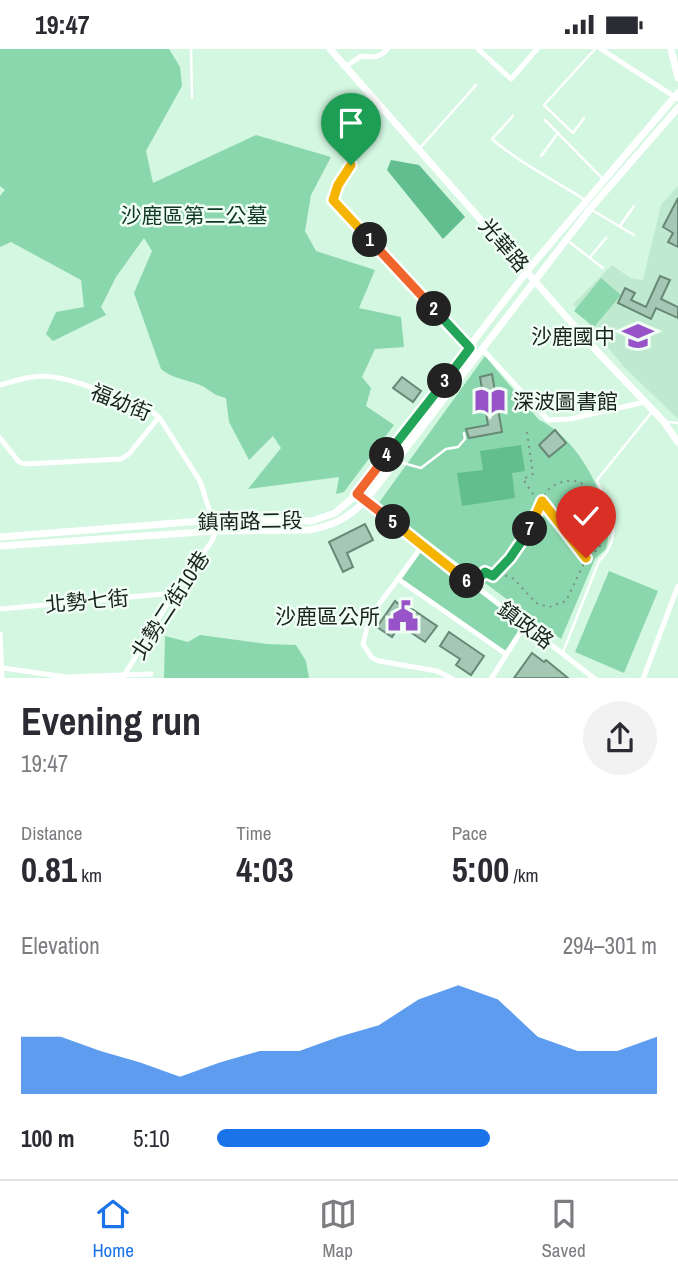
<!DOCTYPE html>
<meta charset="utf-8">
<style>
:root{--surface:#fff;--page:#f2f2f3;--text:#2b2b33;--muted:#7c7c81;--line:#e1e1e2;--accent:#1a73e8}
body{margin:0;font-family:"Archivo Narrow","Noto Sans TC",sans-serif;background:var(--page);color:var(--text);height:100vh;display:flex;flex-direction:column;font-size:26px;white-space:nowrap}
*{box-sizing:border-box;margin:0}
p{font-size:23px;color:var(--muted)}
.icon{flex:none;width:38px;height:38px;fill:none;stroke:currentColor;stroke-width:2;stroke-linecap:round;stroke-linejoin:round}
.map{position:relative;height:629px;overflow:hidden}
.side{display:flex;flex-direction:column;background:var(--surface);flex:1}
.side>*{flex:none}
.pin{position:absolute;display:grid;place-items:center;width:60px;height:60px;color:#fff;margin:-72px -30px;border-radius:50% 50% 50% 0;rotate:-45deg;box-shadow:0 0 7px #0007}
.pin .icon{rotate:45deg}
.km{position:absolute;width:35px;height:35px;margin:-18px;border-radius:50%;background:#222;color:#fff;font-size:19px;line-height:35px;text-align:center}
.round{display:grid;place-items:center;flex:none;width:74px;height:74px;border-radius:37px;background:var(--page)}
.summary{display:flex;align-items:center;justify-content:space-between;height:119px;padding:0 21px}
h1{font-size:38px;font-weight:700;line-height:52px}
.figures{display:grid;grid-template-columns:repeat(3,1fr);gap:10px;height:119px;padding:7px 21px}
.figures div{display:grid;align-content:center}
.figures b{font-size:35px;font-weight:700}
.figures small{font-size:19px;font-weight:400}
.figures p{font-size:19px}
.chart{height:196px;padding:14px 21px}
.chart p{display:flex;justify-content:space-between}
.chart svg{width:100%;height:126px;margin-top:7px;fill:var(--accent);opacity:.7}
ul{padding:0 21px;list-style:none;font-size:23px}
li{display:grid;grid-template-columns:112px 84px 1fr;align-items:center;height:52px}
li i{height:18px;border-radius:9px;background:var(--accent)}
.status{display:flex;justify-content:space-between;align-items:center;height:49px;padding:0 35px;background:var(--surface);direction:ltr}
.status svg{height:19px;fill:currentColor}
.menu{display:flex;justify-content:space-around;align-items:center;height:98px;border-top:2px solid var(--line);background:var(--surface);font-size:19px;color:var(--muted)}
.menu a{display:grid;justify-items:center;gap:4px}
.menu .selected{color:var(--accent)}
.map>svg:first-child{display:block}
.built{fill:#c0ead0}
.green{fill:#8bd7ad}
.water{fill:#62be8e}
.building{fill:#a5c8b4;stroke:#688976;stroke-width:2}
.lines{fill:none;stroke-linecap:round;stroke-linejoin:round}
.path{stroke:#799283;stroke-width:2;stroke-dasharray:2 5;stroke-linecap:butt}
.service{stroke:#fff;stroke-width:2.5}
.minor{stroke:#fff;stroke-width:5}
.tertiary{stroke:#fff;stroke-width:7}
.split-1-casing{stroke:#fff;stroke-width:14}
.split-2-casing{stroke:#fff;stroke-width:14}
.split-3-casing{stroke:#fff;stroke-width:14}
.split-4-casing{stroke:#fff;stroke-width:14}
.split-5-casing{stroke:#fff;stroke-width:14}
.split-6-casing{stroke:#fff;stroke-width:14}
.split-7-casing{stroke:#fff;stroke-width:14}
.split-8-casing{stroke:#fff;stroke-width:14}
.split-1{stroke:#f5b400;stroke-width:9}
.split-2{stroke:#f0652b;stroke-width:9}
.split-3{stroke:#22a559;stroke-width:9}
.split-4{stroke:#22a559;stroke-width:9}
.split-5{stroke:#f0652b;stroke-width:9}
.split-6{stroke:#f5b400;stroke-width:9}
.split-7{stroke:#22a559;stroke-width:9}
.split-8{stroke:#f5b400;stroke-width:9}
.labels{text-anchor:middle;dominant-baseline:central;stroke-width:5;stroke-linejoin:round;paint-order:stroke}
.park-label{font-size:21px;fill:#103925;stroke:#f0fef5}
.street-label{font-size:21px;fill:#17241d;stroke:#f0fef5}
.poi-label{font-size:21px;fill:#17241d;stroke:#f0fef5;text-anchor:end}
</style>
<div class="status"><b>19:47</b><svg viewBox="0 0 49 12"><path d="M0 12V9h3v3zM5 12V6h3v6zM10 12V3h3v9zM15 12V0h3v12zM26 1h20v11H26zM47 4h2v5h-2z"/></svg></div>
<div class="map">
<svg width="678" height="630" viewBox="0 0 678 630">
<rect width="100%" height="100%" fill="#d3f7e1"/>
<path class="built" d="M678 137V370L624 318 573 255 612 216 630 229 643 231 661 156Z"/>
<g class="green">
<path d="M0 0H169L180 18 182 37 146 102 153 134 256 86 331 108 311 146 305 182 316 202 375 221 359 259 401 268 404 298 375 300 362 328 371 339 366 357 394 376 344 443 336 445 339 428 248 440 281 399 273 387 249 411 229 373 226 349C212 346 211 341 200 336 186 330 173 330 161 320L134 244 152 202 144 189 116 228 101 258 106 266 53 292 46 285 56 263 84 258 81 231 11 193 0 198V147L5 141 0 137Z"/>
<path d="M601 229 621 246 594 278 574 262Z"/>
<path d="M485 307 539 371C577 387 618 459 606 500L595 510 561 590 378 455Z"/>
<path d="M423 500 522 576 505 602 402 530Z"/>
<path d="M609 522 658 542 624 624 575 603Z"/>
<path d="M200 586 267 595 296 596 306 612 309 629H164L165 587 188 593Z"/>
</g>
<g class="water">
<path d="M391 111 419 116 465 168 443 190 387 121Z"/>
<path d="M521 396 525 422 512 424 515 449 462 457 457 424 483 421 480 402Z"/>
</g>
<g class="building">
<path d="M678 149V198L668 193 673 184 663 178Z"/>
<path d="M660 227 670 231 661 250 678 258V269L656 259 651 270 618 254 625 239 635 244 631 251 646 258Z"/>
<path d="M492 325 502 383 469 389 466 380 488 376 480 328Z"/>
<path d="M402 328 421 342 413 353 393 339Z"/>
<path d="M555 381 566 394 549 408 539 396Z"/>
<path d="M365 475 373 491 347 504 353 518 343 523 329 493Z"/>
<path d="M395 552 401 557 403 554 437 577 425 593 400 576 392 588 377 578Z"/>
<path d="M449 583 484 607 471 626 456 616 460 610 440 597Z"/>
<path d="M532 604 544 613 546 611 568 629H514Z"/>
</g>
<g class="lines">
<g class="path">
<path d="M527 383 533 425 523 430 539 454"/>
<path d="M497 523C512 507 526 490 536 470 540 461 541 449 548 441 554 435 565 431 573 432 597 433 609 475 601 494 599 501 592 505 586 509L542 452"/>
<path d="M477 531 485 523 493 527 497 523 514 530 536 554 549 558 566 552 586 510"/>
</g>
<g class="service">
<path d="M191 0 192 49"/>
<path d="M513 67 492 90C520 114 554 131 585 151"/>
<path d="M584 69 573 84 544 56 595 0"/>
<path d="M545 71 602 129"/>
<path d="M420 99 476 36"/>
<path d="M541 107 558 84"/>
<path d="M592 161 634 186"/>
<path d="M620 177 634 157"/>
<path d="M568 192 603 219"/>
<path d="M590 208 606 189"/>
<path d="M667 373 678 374"/>
<path d="M399 413 421 419 446 400 458 398 465 390 464 384"/>
<path d="M563 603 599 512C618 495 616 470 605 447 601 441 599 438 597 431L651 364"/>
</g>
<g class="minor">
<path d="M478 0 511 30 537 0"/>
<path d="M601 0 678 50"/>
<path d="M345 18 361 7C371 8 380 10 387 0"/>
<path d="M351 116 338 137 333 151 470 298"/>
<path d="M482 300 548 371 570 370 645 353"/>
<path d="M0 336C14 332 28 327 43 327 74 328 116 349 147 359L159 368 200 432 216 482 212 492 174 544 122 630"/>
<path d="M0 389 19 413 25 415 121 410 129 405 159 368"/>
<path d="M357 445 595 630"/>
<path d="M398 530 422 497"/>
<path d="M0 560 174 544"/>
<path d="M0 585 2 630"/>
<path d="M3 619 66 628 151 625"/>
<path d="M453 630 437 622 379 612 372 609 363 595 370 567 398 530 506 605"/>
<path d="M491 630 525 576"/>
<path d="M643 630 678 537"/>
</g>
<g class="tertiary">
<path d="M330 0 592 297 664 373 678 393"/>
<path d="M671 0 678 29"/>
<path d="M0 488 214 471 312 472 335 464 357 445 527 222 678 44"/>
<path d="M0 497 216 482 308 481C333 477 348 469 366 451L590 160 678 59"/>
</g>
</g>
<g class="lines">
<g class="split-1-casing">
<path id="split-1" d="M351 116 338 136 333 151 370 191"/>
</g>
<g class="split-2-casing">
<path id="split-2" d="M370 191 434 260"/>
</g>
<g class="split-3-casing">
<path id="split-3" d="M434 260 470 299 445 332"/>
</g>
<g class="split-4-casing">
<path id="split-4" d="M387 406 445 332"/>
</g>
<g class="split-5-casing">
<path id="split-5" d="M387 406 357 445 393 473"/>
</g>
<g class="split-6-casing">
<path id="split-6" d="M393 473 467 532"/>
</g>
<g class="split-7-casing">
<path id="split-7" d="M467 532 473 536 485 523 493 527 510 509 530 480"/>
</g>
<g class="split-8-casing">
<path id="split-8" d="M530 480 542 452 586 509"/>
</g>
<use href="#split-1" class="split-1"/>
<use href="#split-2" class="split-2"/>
<use href="#split-3" class="split-3"/>
<use href="#split-4" class="split-4"/>
<use href="#split-5" class="split-5"/>
<use href="#split-6" class="split-6"/>
<use href="#split-7" class="split-7"/>
<use href="#split-8" class="split-8"/>
</g>
<defs>
<g id="school-bare" transform="scale(2.415)"><path d="M0-5L7-2L0 1L-7-2ZM-4 1L0 2.5L4 1V4Q0 6-4 4Z" fill="#9853c8" stroke="#f0fef5" stroke-width="2.5" paint-order="stroke"/></g>
<g id="library-bare" transform="scale(2.415)"><path d="M-6-4Q-3-5.5-.7-3.5V5Q-3 3-6 4ZM6-4Q3-5.5 .7-3.5V5Q3 3 6 4Z" fill="#9853c8" stroke="#f0fef5" stroke-width="2.5" paint-order="stroke"/></g>
<g id="civic-bare" transform="scale(2.415)"><path d="M-.6-6.5H3V-4.5H.6V-3L4-1V1h2V6H-6V1h2V-1L-.6-3ZM-1.2 2.5V6h2.4V2.5Z" fill="#9853c8" stroke="#f0fef5" stroke-width="2.5" paint-order="stroke"/></g>
</defs>
<g fill-rule="evenodd">
<use href="#school-bare" x="638" y="287"/>
<use href="#library-bare" x="490" y="352"/>
<use href="#civic-bare" x="403" y="567"/>
</g>
<g class="labels">
<g class="park-label">
<text x="194" y="166">沙鹿區第二公墓</text>
</g>
<g class="street-label">
<text transform="translate(504 196) rotate(49)">光華路</text>
<text transform="translate(121 353) rotate(22)">福幼街</text>
<text transform="translate(250 472) rotate(-1)">鎮南路二段</text>
<text transform="translate(87 552) rotate(-5)">北勢七街</text>
<text transform="translate(170 556) rotate(-57)">北勢二街10巷</text>
<text transform="translate(526 576) rotate(37)">鎮政路</text>
</g>
<g class="poi-label">
<text x="615" y="287">沙鹿國中</text>
<text x="513" y="352" text-anchor="start">深波圖書館</text>
<text x="380" y="567">沙鹿區公所</text>
</g>
</g>
</svg>
<div class="pin" style="left:351px;top:116px;background:#1e9e55"><svg class="icon" aria-label="arrive" viewBox="0 0 24 24"><path d="M6 21V4h12l-3 4 3 4H6"/></svg></div>
<div class="pin" style="left:586px;top:509px;background:#d93025"><svg class="icon" aria-label="check" viewBox="0 0 24 24"><path d="M5 12l5 5 9-10"/></svg></div>
<b class="km" style="left:370px;top:191px">1</b>
<b class="km" style="left:434px;top:260px">2</b>
<b class="km" style="left:445px;top:332px">3</b>
<b class="km" style="left:387px;top:406px">4</b>
<b class="km" style="left:393px;top:473px">5</b>
<b class="km" style="left:467px;top:532px">6</b>
<b class="km" style="left:530px;top:480px">7</b>
</div>
<section class="side">
<div class="summary"><div><h1>Evening run</h1><p>19:47</p></div><a class="round"><svg class="icon" aria-label="share" viewBox="0 0 24 24"><path d="M12 15V3M7 8l5-5 5 5M5 13v7h14v-7"/></svg></a></div>
<div class="figures">
<div><p>Distance</p><b>0.81<small> km</small></b></div>
<div><p>Time</p><b>4:03</b></div>
<div><p>Pace</p><b>5:00<small> /km</small></b></div>
</div>
<div class="chart"><p><span>Elevation</span>294–301 m</p>
<svg viewBox="0 0 160 44" preserveAspectRatio="none"><path d="M0 44V24L10 24L20 29L30 33L40 38L50 33L60 29L70 29L80 24L90 20L100 11L110 6L120 11L130 24L140 29L150 29L160 24V44z"/></svg>
</div>
<ul>
<li><b>100 m</b>5:10<i style="width:62%"></i></li>
</ul>
</section>
<nav class="menu">
<a class="selected"><svg class="icon" aria-label="home" viewBox="0 0 24 24"><path d="M3 11l9-7 9 7M6 9v11h12V9"/></svg>Home</a>
<a><svg class="icon" aria-label="map" viewBox="0 0 24 24"><path d="M3 6l6-2 6 2 6-2v14l-6 2-6-2-6 2zM9 4v14M15 6v14"/></svg>Map</a>
<a><svg class="icon" aria-label="saved" viewBox="0 0 24 24"><path d="M7 4h10v16l-5-4-5 4z"/></svg>Saved</a>
</nav>
